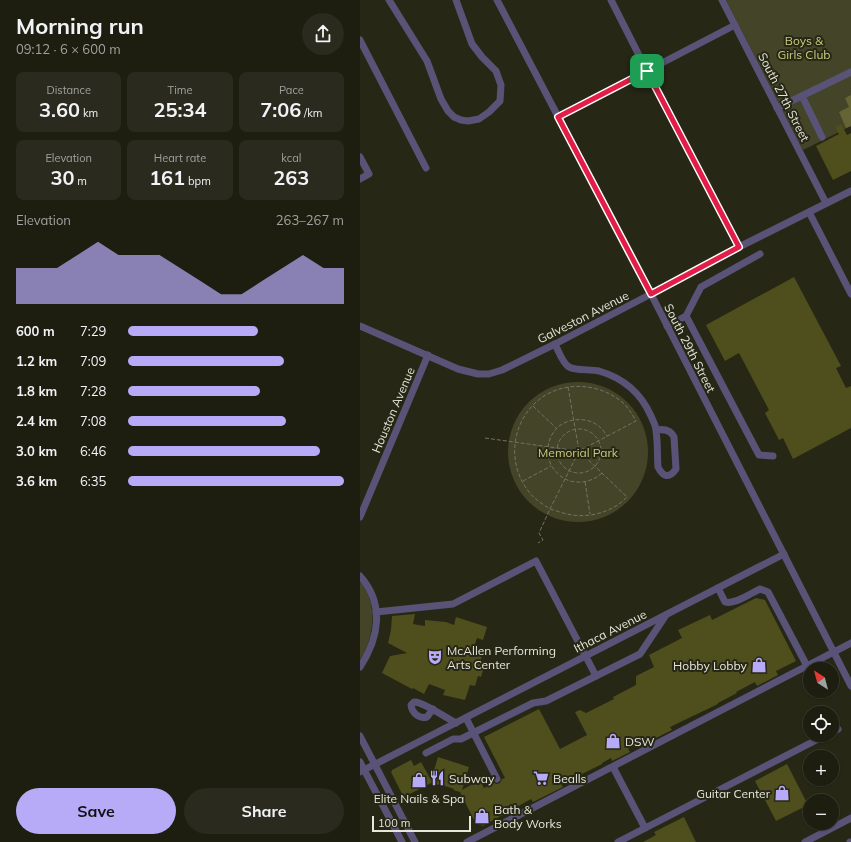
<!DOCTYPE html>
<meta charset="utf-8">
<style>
:root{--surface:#1d1d10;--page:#2a2a1e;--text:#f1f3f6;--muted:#a0a29f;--line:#3b3b30;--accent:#b7abf8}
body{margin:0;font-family:Mulish,sans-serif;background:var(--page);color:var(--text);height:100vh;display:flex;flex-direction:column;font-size:15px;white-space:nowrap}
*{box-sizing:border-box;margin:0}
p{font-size:13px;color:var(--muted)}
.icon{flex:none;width:22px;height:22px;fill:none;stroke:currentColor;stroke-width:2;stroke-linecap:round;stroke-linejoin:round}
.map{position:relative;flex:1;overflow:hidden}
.panel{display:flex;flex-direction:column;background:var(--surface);width:360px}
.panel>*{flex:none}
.needle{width:26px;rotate:324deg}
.buttons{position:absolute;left:443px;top:662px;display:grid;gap:8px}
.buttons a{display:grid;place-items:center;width:36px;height:36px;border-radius:50%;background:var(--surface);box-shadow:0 1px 3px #0004,0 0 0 1px var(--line);font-size:20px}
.scale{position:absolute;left:12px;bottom:10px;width:99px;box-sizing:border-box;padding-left:4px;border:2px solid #e6e6db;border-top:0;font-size:11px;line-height:14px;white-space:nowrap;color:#e6e6db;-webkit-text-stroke:3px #272716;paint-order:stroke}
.pin{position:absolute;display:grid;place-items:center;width:34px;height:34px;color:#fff;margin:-17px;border-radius:8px;box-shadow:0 2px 6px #0006}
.round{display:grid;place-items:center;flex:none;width:42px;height:42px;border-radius:21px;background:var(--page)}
.headline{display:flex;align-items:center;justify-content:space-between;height:68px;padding:0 16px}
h1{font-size:22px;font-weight:700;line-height:30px}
.metrics{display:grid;grid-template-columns:repeat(3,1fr);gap:6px;height:68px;padding:4px 16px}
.metrics div{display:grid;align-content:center;border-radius:8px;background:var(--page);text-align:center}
.metrics b{font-size:20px;font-weight:700}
.metrics small{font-size:11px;font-weight:400}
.metrics p{font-size:11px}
.chart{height:112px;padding:8px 16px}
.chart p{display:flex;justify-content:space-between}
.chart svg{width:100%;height:72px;margin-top:4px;fill:var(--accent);opacity:.7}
.cta{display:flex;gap:8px;margin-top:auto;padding:8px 16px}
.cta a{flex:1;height:46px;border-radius:24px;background:var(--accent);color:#111;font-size:16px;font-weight:700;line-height:46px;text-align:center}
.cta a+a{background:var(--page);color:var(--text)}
ul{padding:0 16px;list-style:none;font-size:13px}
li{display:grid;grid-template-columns:64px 48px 1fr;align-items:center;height:30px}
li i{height:10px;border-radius:5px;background:var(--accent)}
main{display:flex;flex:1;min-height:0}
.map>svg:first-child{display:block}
.green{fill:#444428}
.water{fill:#656434}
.building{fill:#4f4e1d}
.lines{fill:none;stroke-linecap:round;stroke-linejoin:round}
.path{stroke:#737365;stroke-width:1;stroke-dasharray:4 2;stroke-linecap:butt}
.minor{stroke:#595377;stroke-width:7}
.route-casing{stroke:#fff;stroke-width:8}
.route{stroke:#e11d48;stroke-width:5}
.labels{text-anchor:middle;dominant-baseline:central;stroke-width:4;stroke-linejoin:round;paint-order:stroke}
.park-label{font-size:12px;fill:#cccb7e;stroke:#272716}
.street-label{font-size:12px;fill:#e6e6db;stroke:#272716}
.poi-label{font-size:12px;fill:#e6e6db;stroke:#272716;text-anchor:start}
</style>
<main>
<section class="panel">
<div class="headline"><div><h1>Morning run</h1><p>09:12 · 6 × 600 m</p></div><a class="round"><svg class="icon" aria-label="share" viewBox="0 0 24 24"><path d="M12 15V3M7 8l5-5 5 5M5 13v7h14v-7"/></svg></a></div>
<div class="metrics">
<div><p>Distance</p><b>3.60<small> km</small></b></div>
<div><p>Time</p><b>25:34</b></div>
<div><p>Pace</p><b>7:06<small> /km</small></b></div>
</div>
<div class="metrics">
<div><p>Elevation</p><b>30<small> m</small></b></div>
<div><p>Heart rate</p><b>161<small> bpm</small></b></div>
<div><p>kcal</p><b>263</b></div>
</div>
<div class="chart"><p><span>Elevation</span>263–267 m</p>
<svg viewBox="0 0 160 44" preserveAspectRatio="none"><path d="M0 44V22L10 22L20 22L30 14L40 6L50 14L60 14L70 14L80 22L90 30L100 38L110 38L120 30L130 22L140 14L150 22L160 22V44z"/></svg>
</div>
<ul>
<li><b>600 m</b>7:29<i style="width:60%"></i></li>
<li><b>1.2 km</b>7:09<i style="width:72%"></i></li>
<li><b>1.8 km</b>7:28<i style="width:61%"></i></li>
<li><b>2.4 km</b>7:08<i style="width:73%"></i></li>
<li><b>3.0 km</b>6:46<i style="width:89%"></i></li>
<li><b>3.6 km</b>6:35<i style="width:100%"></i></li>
</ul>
<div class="cta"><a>Save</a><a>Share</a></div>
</section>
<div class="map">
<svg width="491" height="842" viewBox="0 0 491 842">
<rect width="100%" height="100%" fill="#272716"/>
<g class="green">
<path d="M366 0H491V126L443 150Z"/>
<circle cx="218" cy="452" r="70"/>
<path d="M0 582C19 604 14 637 0 660Z"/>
</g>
<path class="water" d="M491 95V126L486 128 479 112 489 107 485 98Z"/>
<g class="building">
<path d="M481 124 487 135 491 133V171L473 180 456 146 479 134 475 127Z"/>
<path d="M434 277 481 366 476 368 486 388 491 386V428L433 459 423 438 419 440 405 413 409 410 379 353 365 361 346 325Z"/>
<path d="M396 598 405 600 436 661 416 671 418 675 397 686 395 682 376 692 377 693 358 703V704L310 727 312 730 290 741 288 738 268 749 270 752 252 761 251 758 242 763V764L214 778V777L201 784 203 787 173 802 171 799 123 826 115 823V822L100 792 93 790 94 789 79 784 78 785 71 783 46 796 45 795 43 796 31 772 32 771V770L51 760 54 766 61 762 71 780 78 757 109 767 102 790 120 780 124 788 134 783 137 784 140 783 142 779 145 778 124 737 179 709 200 749 227 735 215 712 220 710 226 713 254 699 253 697 276 685V676L294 667 289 655 322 638 318 630 350 615 352 620Z"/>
<path d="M55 614 53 624 65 626V620L86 622 94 625 96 617 127 627 123 640 117 638 113 650 123 653 120 662 125 663 121 677 118 676 115 686 110 685 105 700 83 695 85 690 69 684 64 694 53 688 52 689 22 673 30 656 47 653 28 643 31 630 32 616Z"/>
<path d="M427 764 448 805 416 821 395 781Z"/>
<path d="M324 817 336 842H283L296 835 294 832Z"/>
</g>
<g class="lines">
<g class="path">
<path d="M208 387 219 451 190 509C183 504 175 500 169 492 145 462 152 417 184 396 208 381 240 384 262 402 268 407 272 414 276 421L219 451"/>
<path d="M173 406 196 428"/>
<circle cx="219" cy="451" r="22"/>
<path d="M125 438 219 451 267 497C254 511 231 518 212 515 205 514 197 511 190 509L179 533 183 540 178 543"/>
<path d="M242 473C233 481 222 484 210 481 203 479 197 474 193 468 185 457 186 439 197 428 206 419 223 417 234 423 240 426 244 431 247 436"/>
<path d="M163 481 191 466"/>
<path d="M225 482 230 514"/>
</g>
<g class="minor">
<path d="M29 0 67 61 81 99 88 111 94 117 101 120 108 121 119 119 129 112 140 101 141 85 136 71 122 57 112 44 96 0"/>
<path d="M137 0 291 294 491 686"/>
<path d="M251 0 287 71 379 247"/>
<path d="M362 0 466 203"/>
<path d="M0 40 66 168"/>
<path d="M442 96 462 137"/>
<path d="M417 108 491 72"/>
<path d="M198 117 375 25"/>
<path d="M0 157 9 174 0 179"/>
<path d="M449 212 491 294"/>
<path d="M326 316 399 455 413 456"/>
<path d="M0 326 98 369 118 374H129L142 370 195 344 291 294 379 247 491 191"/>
<path d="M307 326 326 316 341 287 400 254"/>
<path d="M195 344C198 350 203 364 209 367 215 371 231 369 239 371 263 378 281 393 291 416 293 421 296 425 296 431 298 443 297 455 298 467 303 477 309 479 316 469L314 437C311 430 303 429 296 430"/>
<path d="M0 517 68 355"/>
<path d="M0 576C25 604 19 638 0 667"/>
<path d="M358 588 365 602C375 605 391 593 400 589L408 592 447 666"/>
<path d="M16 612 93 604 176 561 236 676"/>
<path d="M73 709 67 717C59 719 52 713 51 705L54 702C64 702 86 718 96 723"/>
<path d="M106 718 137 779"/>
<path d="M472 732 478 729"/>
<path d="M0 736 55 842"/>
<path d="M66 753 93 739H101L173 703 186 701 280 654 306 615"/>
<path d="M0 762 42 842"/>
<path d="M253 767 285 828"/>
<path d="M0 772 424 554"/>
<path d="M107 842 491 643"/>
<path d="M258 842 466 735"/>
<path d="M445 842 491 818"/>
<path d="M490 842H491"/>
</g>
</g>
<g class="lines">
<g class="route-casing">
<path id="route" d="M287 71 379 247 291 294 198 117Z"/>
</g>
<use href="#route" class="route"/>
</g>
<defs>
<g id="theatre-bare" transform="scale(1.2)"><path d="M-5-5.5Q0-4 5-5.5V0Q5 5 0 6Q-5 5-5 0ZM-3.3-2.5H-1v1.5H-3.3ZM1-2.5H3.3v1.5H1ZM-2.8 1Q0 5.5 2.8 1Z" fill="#b7abf8" stroke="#272716" stroke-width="2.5" paint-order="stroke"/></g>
<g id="shop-bare" transform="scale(1.2)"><path d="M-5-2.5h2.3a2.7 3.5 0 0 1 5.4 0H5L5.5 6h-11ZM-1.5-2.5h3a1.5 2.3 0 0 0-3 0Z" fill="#b7abf8" stroke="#272716" stroke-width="2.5" paint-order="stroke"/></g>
<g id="restaurant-bare" transform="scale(1.2)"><path d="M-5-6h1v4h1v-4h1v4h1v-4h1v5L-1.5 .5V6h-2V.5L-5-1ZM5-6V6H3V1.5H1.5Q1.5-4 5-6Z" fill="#b7abf8" stroke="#272716" stroke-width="2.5" paint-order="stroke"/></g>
<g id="supermarket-bare" transform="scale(1.2)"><path d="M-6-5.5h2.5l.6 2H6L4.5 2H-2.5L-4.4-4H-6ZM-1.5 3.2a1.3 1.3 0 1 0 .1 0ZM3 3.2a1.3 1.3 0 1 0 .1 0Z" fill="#b7abf8" stroke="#272716" stroke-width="2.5" paint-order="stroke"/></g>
</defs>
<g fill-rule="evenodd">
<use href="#theatre-bare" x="75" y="657"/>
<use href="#shop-bare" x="399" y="665"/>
<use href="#shop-bare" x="253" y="741"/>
<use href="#restaurant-bare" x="77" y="778"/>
<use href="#supermarket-bare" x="181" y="778"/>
<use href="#shop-bare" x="59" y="780"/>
<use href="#shop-bare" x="422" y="793"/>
<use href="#shop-bare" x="122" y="816"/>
</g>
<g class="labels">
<g class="park-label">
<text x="444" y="40">Boys &amp;<tspan x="444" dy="14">Girls Club</tspan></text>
<text x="218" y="452">Memorial Park</text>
</g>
<g class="street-label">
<text transform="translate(424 97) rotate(63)">South 27th Street</text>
<text transform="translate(223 317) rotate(-27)">Galveston Avenue</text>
<text transform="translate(330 348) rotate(63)">South 29th Street</text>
<text transform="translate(33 410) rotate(-67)">Houston Avenue</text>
<text transform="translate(250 631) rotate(-27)">Ithaca Avenue</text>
</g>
<g class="poi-label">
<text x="87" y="650">McAllen Performing<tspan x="87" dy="14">Arts Center</tspan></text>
<text x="387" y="665" text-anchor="end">Hobby Lobby</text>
<text x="265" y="741">DSW</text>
<text x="89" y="778">Subway</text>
<text x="193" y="778">Bealls</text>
<text x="410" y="793" text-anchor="end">Guitar Center</text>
<text x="59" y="798" text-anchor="middle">Elite Nails &amp; Spa</text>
<text x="134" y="809">Bath &amp;<tspan x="134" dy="14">Body Works</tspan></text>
</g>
</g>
</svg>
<div class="buttons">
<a><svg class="needle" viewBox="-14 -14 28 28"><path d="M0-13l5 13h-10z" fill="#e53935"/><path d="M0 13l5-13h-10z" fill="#a0a29f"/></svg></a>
<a><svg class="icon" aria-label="locate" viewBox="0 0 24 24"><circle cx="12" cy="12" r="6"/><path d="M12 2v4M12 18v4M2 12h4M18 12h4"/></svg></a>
<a>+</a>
<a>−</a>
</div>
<div class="scale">100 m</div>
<div class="pin" style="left:287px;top:71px;background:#1e9e55"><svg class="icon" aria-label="arrive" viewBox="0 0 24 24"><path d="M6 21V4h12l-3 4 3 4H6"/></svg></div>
</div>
</main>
